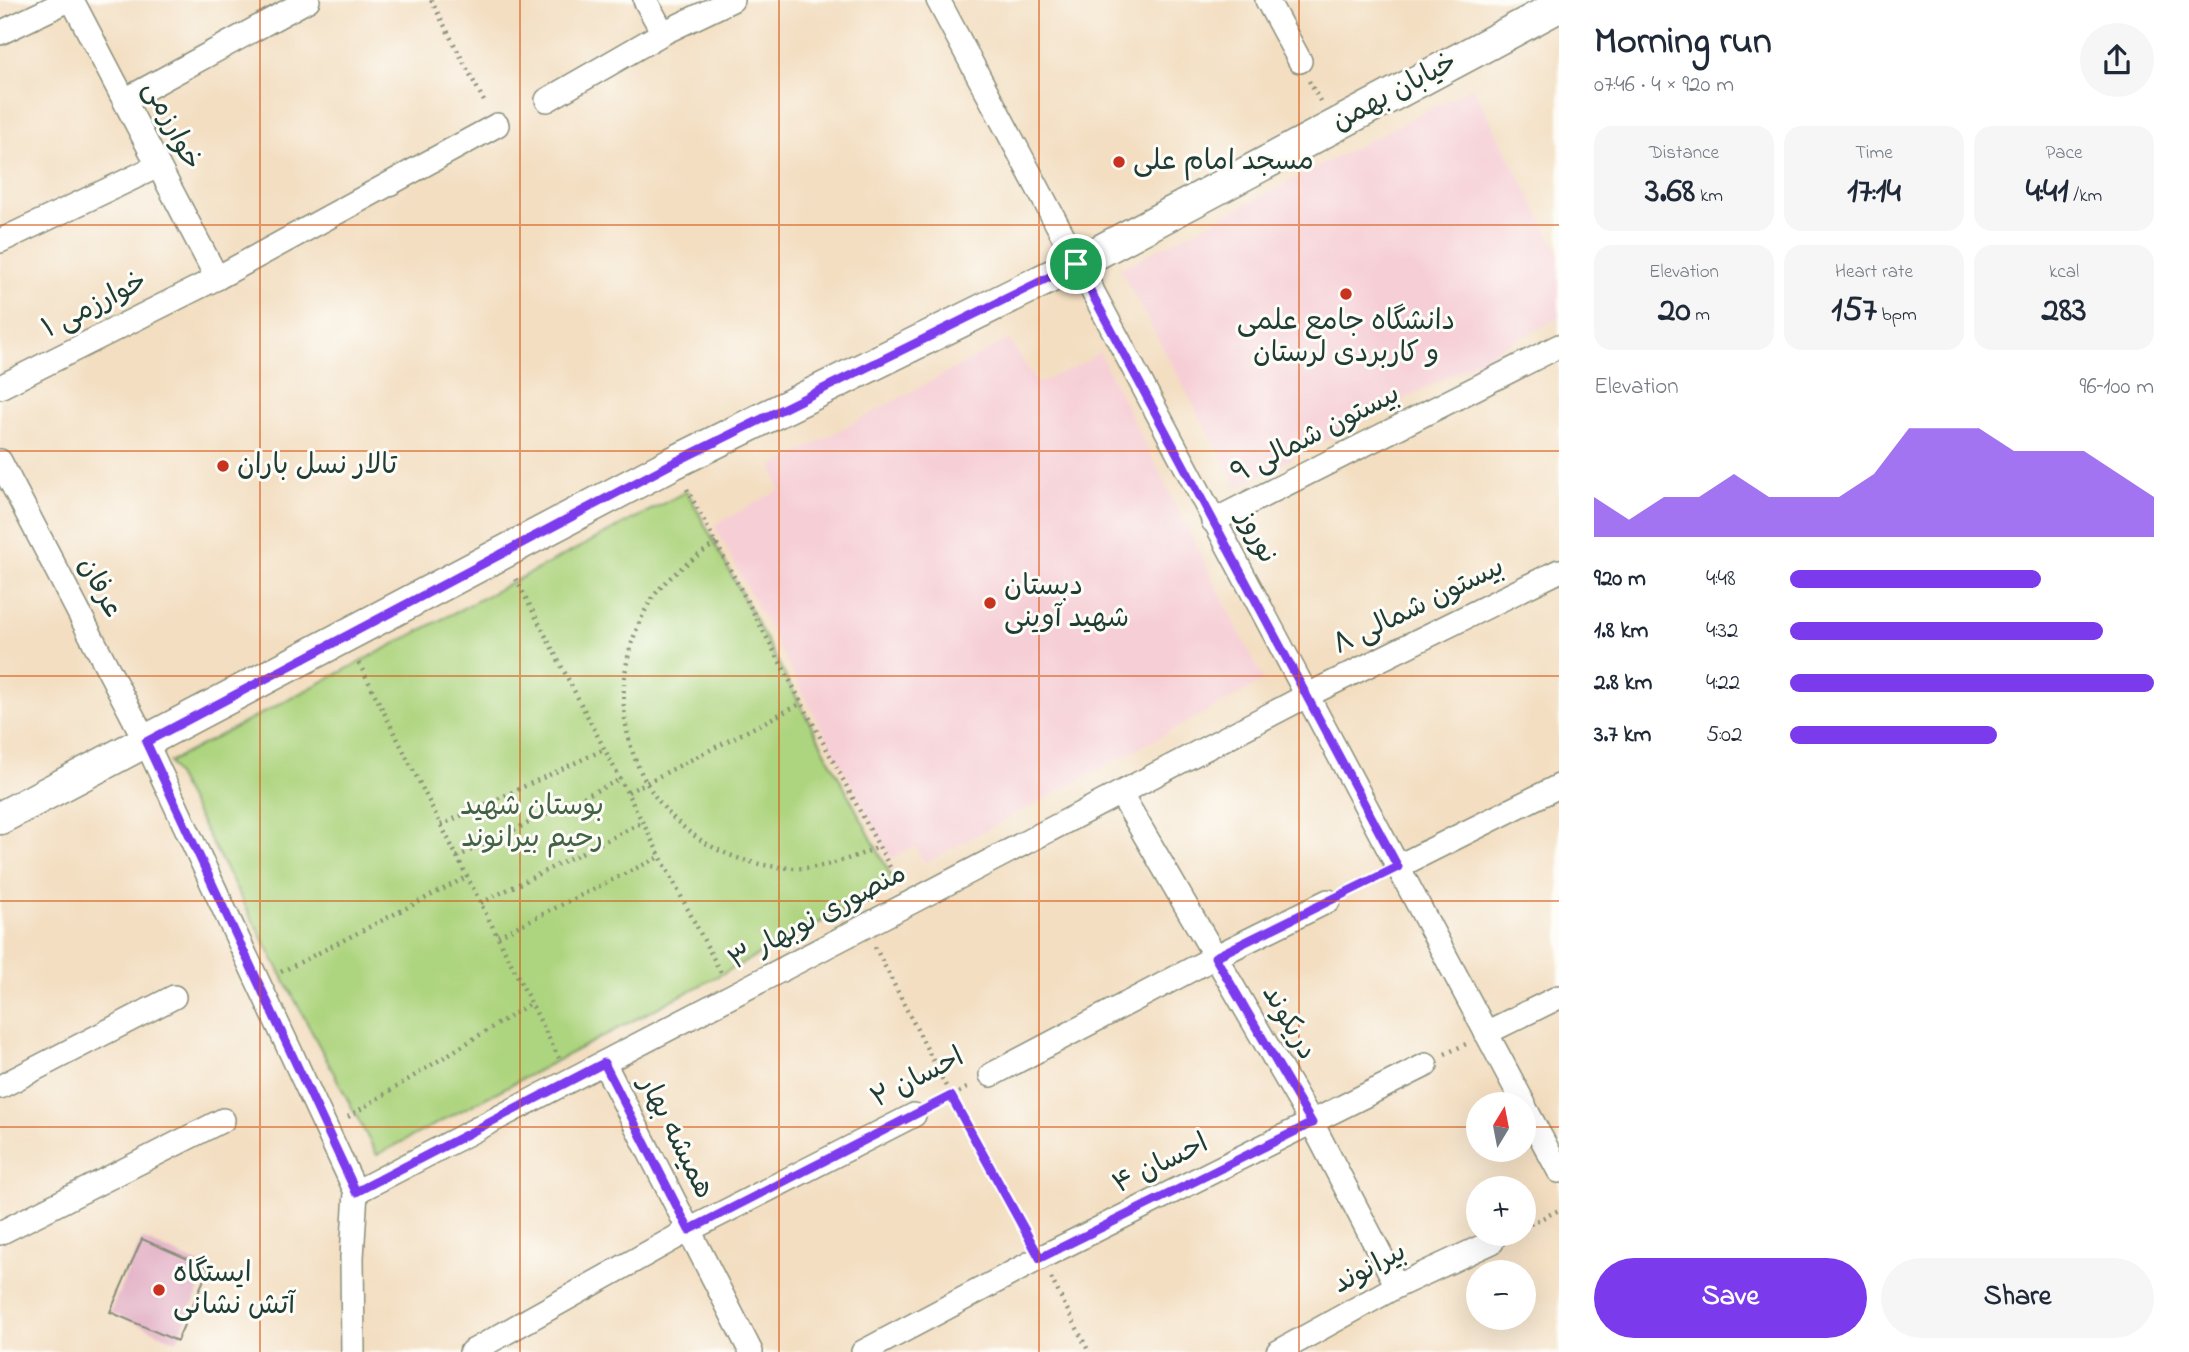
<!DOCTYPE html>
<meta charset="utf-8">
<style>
:root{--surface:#fff;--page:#f6f6f7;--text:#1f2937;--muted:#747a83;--accent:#7c3aed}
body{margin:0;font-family:"Indie Flower","Playpen Sans Arabic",sans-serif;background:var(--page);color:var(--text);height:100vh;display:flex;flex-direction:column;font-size:26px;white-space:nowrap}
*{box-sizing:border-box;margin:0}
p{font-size:23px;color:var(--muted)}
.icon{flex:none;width:38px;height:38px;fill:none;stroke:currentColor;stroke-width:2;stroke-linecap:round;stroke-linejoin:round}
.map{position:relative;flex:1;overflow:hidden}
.details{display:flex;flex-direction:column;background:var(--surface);width:630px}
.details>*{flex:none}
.needle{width:46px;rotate:10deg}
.buttons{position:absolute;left:1466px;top:1092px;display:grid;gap:14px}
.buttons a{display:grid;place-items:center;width:70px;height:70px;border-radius:50%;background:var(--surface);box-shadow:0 7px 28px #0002;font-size:35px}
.pin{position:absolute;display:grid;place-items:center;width:60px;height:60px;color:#fff;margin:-30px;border:4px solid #fff;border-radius:50%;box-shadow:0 2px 7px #0007}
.round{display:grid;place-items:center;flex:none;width:74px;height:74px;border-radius:37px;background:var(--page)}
.overview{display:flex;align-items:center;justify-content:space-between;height:119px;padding:0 35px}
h1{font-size:38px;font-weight:700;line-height:52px}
.figures{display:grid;grid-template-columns:repeat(3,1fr);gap:10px;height:119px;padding:7px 35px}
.figures div{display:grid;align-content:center;border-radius:18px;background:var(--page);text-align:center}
.figures b{font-size:35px;font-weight:700}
.figures small{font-size:19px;font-weight:400}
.figures p{font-size:19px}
.chart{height:196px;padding:14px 35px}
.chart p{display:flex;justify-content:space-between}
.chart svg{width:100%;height:126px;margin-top:7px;fill:var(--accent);opacity:.7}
.primary-button{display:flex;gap:14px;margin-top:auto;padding:14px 35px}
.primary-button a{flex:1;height:80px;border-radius:42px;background:var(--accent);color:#fff;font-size:28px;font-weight:700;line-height:80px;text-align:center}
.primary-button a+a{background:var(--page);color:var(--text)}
ul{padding:0 35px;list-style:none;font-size:23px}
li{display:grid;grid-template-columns:112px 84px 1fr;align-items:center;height:52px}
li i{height:18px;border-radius:9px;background:var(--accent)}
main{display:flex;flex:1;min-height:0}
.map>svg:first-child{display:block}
.built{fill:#f6cfd6}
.green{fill:#add47e;stroke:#668859;stroke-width:2}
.building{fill:#e2aec4}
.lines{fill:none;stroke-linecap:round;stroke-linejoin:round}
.street-casing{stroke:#898e7a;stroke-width:26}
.secondary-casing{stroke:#898e7a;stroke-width:35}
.path{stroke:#898e7a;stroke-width:4.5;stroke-dasharray:2 5;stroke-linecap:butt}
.street{stroke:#fff;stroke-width:23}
.secondary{stroke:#fff;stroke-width:32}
.route-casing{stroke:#fff;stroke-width:14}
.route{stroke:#7c3aed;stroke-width:9}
.grid{fill:none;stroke:#d45610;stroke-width:2;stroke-opacity:0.55}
.poi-dot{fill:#c8321e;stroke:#fdfcf7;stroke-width:2.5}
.labels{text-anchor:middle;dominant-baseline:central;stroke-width:6;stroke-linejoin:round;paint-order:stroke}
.street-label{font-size:28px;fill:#1f3d34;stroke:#fdfcf7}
.poi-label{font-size:28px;fill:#1f3d34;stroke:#fdfcf7;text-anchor:start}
.park-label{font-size:28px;fill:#426346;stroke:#fdfcf7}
</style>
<main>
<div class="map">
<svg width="1559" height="1352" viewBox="0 0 1559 1352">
<rect width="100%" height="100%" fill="#fdfcf7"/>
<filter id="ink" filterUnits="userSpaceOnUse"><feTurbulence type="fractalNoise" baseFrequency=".0143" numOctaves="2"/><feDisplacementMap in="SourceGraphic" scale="14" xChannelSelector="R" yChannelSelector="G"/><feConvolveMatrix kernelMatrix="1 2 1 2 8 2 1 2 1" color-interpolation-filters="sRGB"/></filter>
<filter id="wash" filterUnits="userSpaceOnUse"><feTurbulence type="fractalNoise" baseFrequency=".00686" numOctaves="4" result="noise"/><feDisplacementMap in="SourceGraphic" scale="28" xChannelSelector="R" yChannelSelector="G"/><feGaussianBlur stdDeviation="1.57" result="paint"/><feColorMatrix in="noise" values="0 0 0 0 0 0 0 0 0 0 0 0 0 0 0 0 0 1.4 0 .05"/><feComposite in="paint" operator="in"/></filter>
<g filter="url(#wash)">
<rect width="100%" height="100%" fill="#f3dec1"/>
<g class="built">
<path d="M1473 87 1559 252V318L1238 487 1120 269Z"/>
<path d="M1009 339 1038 384 1089 360 1099 352 1264 681 925 863 915 846 891 859 714 525 780 490 773 466Z"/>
</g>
<path class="green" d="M687 491 895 883 377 1155 169 762Z"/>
<g id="blocks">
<path class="building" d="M142 1239 209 1268 177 1341 110 1312Z"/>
</g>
</g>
<g filter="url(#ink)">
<use href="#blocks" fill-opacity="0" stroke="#898e7a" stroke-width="2"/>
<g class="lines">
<g class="street-casing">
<g id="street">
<path d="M72 0 217 278"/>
<path d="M645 0 663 33"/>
<path d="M938 0 1524 1104"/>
<path d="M1267 0 1300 61"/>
<path d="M0 33 69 0"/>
<path d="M125 100 308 0"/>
<path d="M547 100 663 33 732 0"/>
<path d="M0 241 158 166"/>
<path d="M0 387 217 278 497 125"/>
<path d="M0 461 146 742 356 1192 352 1257 353 1352"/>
<path d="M1213 521 1559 346"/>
<path d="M1121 794 1312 1123 1397 1286"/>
<path d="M1397 867 1559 786"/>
<path d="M1486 1033 1559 997"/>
<path d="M604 1063 751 1352"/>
<path d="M991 1075 1215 957 1328 901"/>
<path d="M0 1087 174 997"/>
<path d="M1524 1106 1559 1171"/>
<path d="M356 1192 1306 696 1559 571"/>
<path d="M0 1233 223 1120"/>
<path d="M471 1352 689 1230 914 1115"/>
<path d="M863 1352 1040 1258 1426 1065"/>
<path d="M1278 1352 1397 1286 1492 1242"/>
</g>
</g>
<g class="secondary-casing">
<path id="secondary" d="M0 818 673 463 1076 264 1559 6"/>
</g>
<g class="path">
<path d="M431 0 485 103"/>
<path d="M1309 81 1320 101"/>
<path d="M687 489 898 882"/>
<path d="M716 543C690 561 662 579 647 607 583 725 657 863 792 868 823 870 851 858 879 847"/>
<path d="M516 579 722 975"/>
<path d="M359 663 559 1058"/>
<path d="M628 792 802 703"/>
<path d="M441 825 605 749"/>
<path d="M457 857 621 779"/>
<path d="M1348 892 1378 877"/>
<path d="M481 903 643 822"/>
<path d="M498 936 661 856"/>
<path d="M875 947 951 1096 1029 1236"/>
<path d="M281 972 467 877"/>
<path d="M1445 1054 1466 1044"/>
<path d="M934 1105 969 1087"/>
<path d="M348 1117 531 1003"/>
<path d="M1524 1227 1559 1210"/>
<path d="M1051 1278 1089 1352"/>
</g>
<use href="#street" class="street"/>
<use href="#secondary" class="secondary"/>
</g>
</g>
<g class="lines" filter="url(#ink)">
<g class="route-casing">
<path id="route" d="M1076 264 1398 867 1215 957 1312 1123 1040 1258 951 1096 689 1230 604 1063 356 1192 146 742 673 463Z"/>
</g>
<use href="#route" class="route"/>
</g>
<path class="grid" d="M260 0V1352M520 0V1352M779 0V1352M1039 0V1352M1299 0V1352M0 225H1559M0 451H1559M0 676H1559M0 901H1559M0 1127H1479M1524 1127H1559"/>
<g class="poi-dot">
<circle cx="1119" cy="162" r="7"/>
<circle cx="1346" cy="294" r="7"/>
<circle cx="223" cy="466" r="7"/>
<circle cx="990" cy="603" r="7"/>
<circle cx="159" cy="1290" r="7"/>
</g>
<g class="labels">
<g class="street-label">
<text transform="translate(1395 93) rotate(-28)">خیابان بهمن</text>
<text transform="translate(171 126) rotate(63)">خوارزمی</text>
<text transform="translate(95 306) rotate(-27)">خوارزمی ۱</text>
<text transform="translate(1316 435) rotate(-27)">بیستون شمالی ۹</text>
<text transform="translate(1256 538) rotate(62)">نوروز</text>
<text transform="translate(99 588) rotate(62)">عرفان</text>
<text transform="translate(1419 607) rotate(-26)">بیستون شمالی ۸</text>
<text transform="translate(818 918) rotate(-28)">منصوری نوبهار ۳</text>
<text transform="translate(1288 1023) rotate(60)">دریکوند</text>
<text transform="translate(918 1079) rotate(-27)">احسان ۲</text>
<text transform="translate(675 1138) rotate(63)">همیشه بهار</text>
<text transform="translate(1161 1165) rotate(-26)">احسان ۴</text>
<text transform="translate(1370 1269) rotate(-28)">بیرانوند</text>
</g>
<g class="poi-label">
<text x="1133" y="162">مسجد امام علی</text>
<text x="1346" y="322" text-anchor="middle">دانشگاه جامع علمی<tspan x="1346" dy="32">و کاربردی لرستان</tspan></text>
<text x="237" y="466">تالار نسل باران</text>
<text x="1004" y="587">دبستان<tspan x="1004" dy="32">شهید آوینی</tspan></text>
<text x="173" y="1274">ایستگاه<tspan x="173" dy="32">آتش نشانی</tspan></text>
</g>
<g class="park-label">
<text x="532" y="807">بوستان شهید<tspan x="532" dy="32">رحیم بیرانوند</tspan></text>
</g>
</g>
</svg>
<div class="buttons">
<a><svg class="needle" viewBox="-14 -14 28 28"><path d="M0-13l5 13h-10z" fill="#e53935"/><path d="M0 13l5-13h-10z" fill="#747a83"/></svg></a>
<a>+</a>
<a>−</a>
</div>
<div class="pin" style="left:1076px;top:264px;background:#1e9e55"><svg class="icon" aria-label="arrive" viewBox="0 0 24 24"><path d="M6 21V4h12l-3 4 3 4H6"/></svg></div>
</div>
<section class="details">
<div class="overview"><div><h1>Morning run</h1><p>07:46 · 4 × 920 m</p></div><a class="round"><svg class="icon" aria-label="share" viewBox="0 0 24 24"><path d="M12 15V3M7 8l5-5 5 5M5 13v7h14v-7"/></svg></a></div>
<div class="figures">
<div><p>Distance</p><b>3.68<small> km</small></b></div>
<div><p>Time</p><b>17:14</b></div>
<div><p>Pace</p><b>4:41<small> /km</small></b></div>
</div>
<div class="figures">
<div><p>Elevation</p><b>20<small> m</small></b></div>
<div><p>Heart rate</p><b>157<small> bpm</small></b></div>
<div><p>kcal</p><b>283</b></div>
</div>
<div class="chart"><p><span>Elevation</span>96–100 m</p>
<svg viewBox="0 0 160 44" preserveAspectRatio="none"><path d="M0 44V30L10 38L20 30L30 30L40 22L50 30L60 30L70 30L80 22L90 6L100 6L110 6L120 14L130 14L140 14L150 22L160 30V44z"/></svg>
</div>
<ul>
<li><b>920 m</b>4:48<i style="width:69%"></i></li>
<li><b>1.8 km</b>4:32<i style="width:86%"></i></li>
<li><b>2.8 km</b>4:22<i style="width:100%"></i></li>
<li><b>3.7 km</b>5:02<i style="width:57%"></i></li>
</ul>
<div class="primary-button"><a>Save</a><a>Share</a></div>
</section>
</main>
